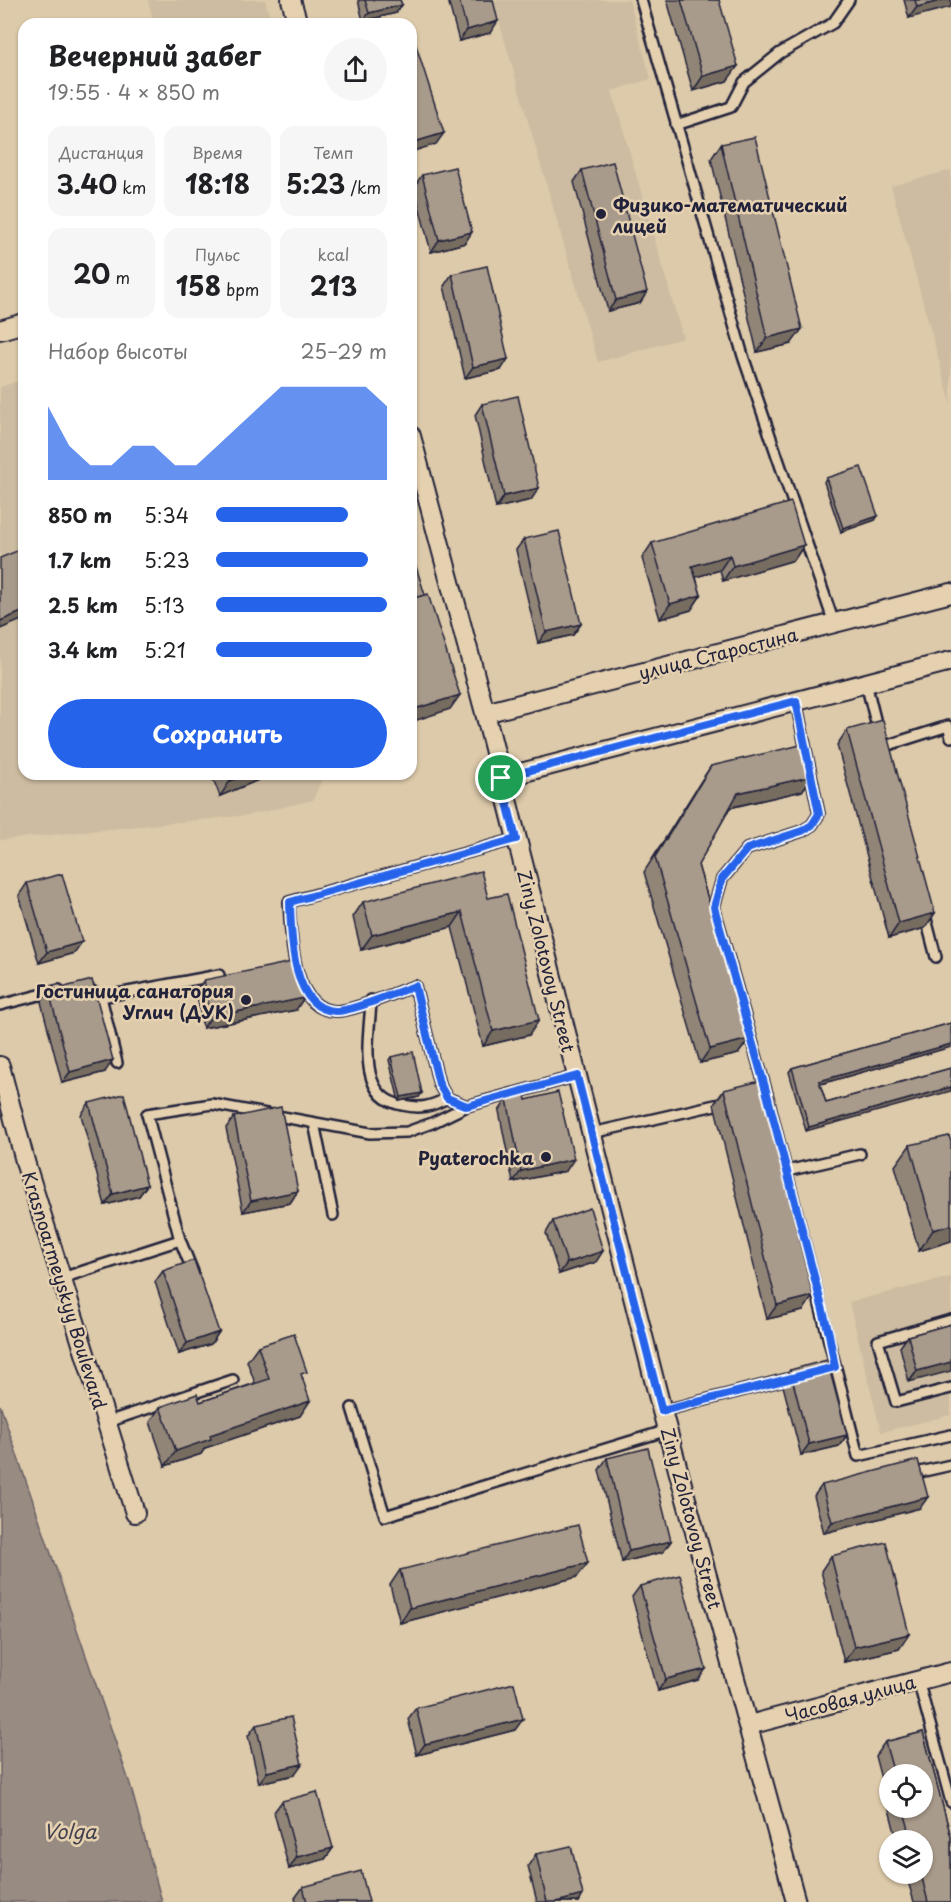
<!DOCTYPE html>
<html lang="ru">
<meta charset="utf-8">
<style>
:root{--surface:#fff;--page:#f6f6f6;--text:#202124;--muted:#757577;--accent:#2563eb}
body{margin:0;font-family:"Playpen Sans",sans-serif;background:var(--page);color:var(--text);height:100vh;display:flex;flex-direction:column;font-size:22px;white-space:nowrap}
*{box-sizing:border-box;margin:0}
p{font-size:20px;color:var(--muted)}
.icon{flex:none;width:33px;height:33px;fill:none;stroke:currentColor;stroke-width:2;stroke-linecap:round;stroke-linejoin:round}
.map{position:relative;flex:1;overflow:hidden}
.sheet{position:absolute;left:18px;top:18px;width:399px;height:762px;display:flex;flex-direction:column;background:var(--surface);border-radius:18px;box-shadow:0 2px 4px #0004}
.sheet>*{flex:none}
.controls{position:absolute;left:879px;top:1764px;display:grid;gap:12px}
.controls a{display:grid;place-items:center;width:54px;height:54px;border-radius:50%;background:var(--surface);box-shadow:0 2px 4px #0004;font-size:30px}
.pin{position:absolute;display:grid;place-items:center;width:51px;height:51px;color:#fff;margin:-26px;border:3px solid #fff;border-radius:50%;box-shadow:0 2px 6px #0007}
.round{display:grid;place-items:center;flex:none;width:63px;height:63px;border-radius:32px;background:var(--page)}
.head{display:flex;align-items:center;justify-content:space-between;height:102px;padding:0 30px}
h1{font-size:27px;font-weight:700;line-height:45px}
.stats{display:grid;grid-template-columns:repeat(3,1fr);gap:9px;height:102px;padding:6px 30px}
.stats div{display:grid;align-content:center;border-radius:15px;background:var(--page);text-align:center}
.stats b{font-size:26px;font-weight:700}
.stats small{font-size:16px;font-weight:400}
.stats p{font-size:16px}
.chart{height:168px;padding:12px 30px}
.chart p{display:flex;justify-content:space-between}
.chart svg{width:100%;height:108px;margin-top:6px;fill:var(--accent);opacity:.7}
.primary-button{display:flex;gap:12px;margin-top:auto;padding:12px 30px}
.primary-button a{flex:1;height:69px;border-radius:36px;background:var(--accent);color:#fff;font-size:24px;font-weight:700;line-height:69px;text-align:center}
ul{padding:0 30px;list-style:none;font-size:20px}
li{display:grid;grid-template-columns:96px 72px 1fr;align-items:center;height:45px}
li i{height:15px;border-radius:8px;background:var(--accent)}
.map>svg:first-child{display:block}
.built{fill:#cdbca1}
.water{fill:#988b82;stroke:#696166;stroke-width:1.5}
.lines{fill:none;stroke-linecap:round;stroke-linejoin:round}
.service-casing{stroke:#22223b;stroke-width:14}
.minor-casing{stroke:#22223b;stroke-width:22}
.service{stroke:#e5d1af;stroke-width:9}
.minor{stroke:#e5d1af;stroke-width:18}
.wall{fill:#918578;stroke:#22223b;stroke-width:1.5;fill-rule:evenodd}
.shaded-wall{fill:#766c61;stroke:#22223b;stroke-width:1.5}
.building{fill:#a99b8b;stroke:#22223b;stroke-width:1.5}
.route-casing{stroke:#fff;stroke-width:12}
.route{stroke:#2563eb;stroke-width:8}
.poi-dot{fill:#22223b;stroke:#e5d1af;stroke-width:2}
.labels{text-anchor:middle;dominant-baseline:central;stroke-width:5;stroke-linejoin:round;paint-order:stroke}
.poi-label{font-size:18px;font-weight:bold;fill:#22223b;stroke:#e5d1af;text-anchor:end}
.street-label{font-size:18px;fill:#22223b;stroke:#e5d1af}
.water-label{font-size:20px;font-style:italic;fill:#454250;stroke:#e5d1af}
</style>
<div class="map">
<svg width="951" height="1902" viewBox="0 0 951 1902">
<rect width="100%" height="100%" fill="#ddcaaa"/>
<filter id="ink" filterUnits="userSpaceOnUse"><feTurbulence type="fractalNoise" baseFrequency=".0167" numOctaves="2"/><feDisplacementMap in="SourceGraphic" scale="12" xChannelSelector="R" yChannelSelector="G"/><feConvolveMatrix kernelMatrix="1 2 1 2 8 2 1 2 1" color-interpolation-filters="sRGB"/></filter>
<g filter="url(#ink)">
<g class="built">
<path d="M148 0H265L272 24H154Z"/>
<path d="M493 0H629L651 79 612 91 683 338 598 362Z"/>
<path d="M951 170V404L891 186Z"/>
<path d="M24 379V774H324L313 800 249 815 0 840V387Z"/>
<path d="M951 1277V1415L881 1432 849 1302Z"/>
</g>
<path class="water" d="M0 1405 130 1784 162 1902H0Z"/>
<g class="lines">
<g class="service-casing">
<g id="service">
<path d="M641 0 743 356 834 623"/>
<path d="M676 125 731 107 744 82 780 53 833 23 849 0"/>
<path d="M866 683 882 747 948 726 951 737"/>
<path d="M516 839 289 902C291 932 291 1010 335 1011 352 1012 396 992 415 986L439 1084 447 1098 467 1106 577 1076"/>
<path d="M925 915 936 957"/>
<path d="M87 988 101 997 219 975"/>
<path d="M101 997 117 1063"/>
<path d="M371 1000C370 1035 355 1097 402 1105 420 1109 431 1107 447 1098"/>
<path d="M0 1005 59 990"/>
<path d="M767 1094 858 1456 951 1435"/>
<path d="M752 1097 767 1094 714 907 722 879 747 849 802 831 812 825 819 814 796 701"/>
<path d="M314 1123 333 1215"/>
<path d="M592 1133 724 1103"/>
<path d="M787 1171 860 1154"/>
<path d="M193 1272 180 1240 147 1114 212 1104 370 1133 407 1132 432 1123 467 1106"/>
<path d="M62 1278 180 1240"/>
<path d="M951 1320 878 1341 896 1402 951 1388"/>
<path d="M352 1408 385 1516 668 1430"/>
<path d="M662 1411 795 1377"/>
<path d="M107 1422 233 1380"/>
<path d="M920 1472 951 1465"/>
<path d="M918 1680 951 1802"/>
</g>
</g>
<g class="minor-casing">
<g id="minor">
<path d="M291 0 298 24"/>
<path d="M0 330 24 323"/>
<path d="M411 436 485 713 662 1411 796 1902"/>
<path d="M485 713 951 593"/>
<path d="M501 778 951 661"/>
<path d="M0 1066 26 1165 135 1513"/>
<path d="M749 1725 951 1672"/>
</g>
</g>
<use href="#service" class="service"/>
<use href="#minor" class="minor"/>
</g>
<g class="wall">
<path d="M358 0H400L402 5 396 13 363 21Z"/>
<path d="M448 0H493L490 33 459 41Z"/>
<path d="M667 0H719L727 81 693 91Z"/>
<path d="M904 0H951L909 18Z"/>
<path d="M721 144 791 344 757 352 711 159Z"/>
<path d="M582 170 647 292 640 303 608 311 574 182Z"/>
<path d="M422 175 465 243 431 252 414 187Z"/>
<path d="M452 274 501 370 465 378 444 286Z"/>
<path d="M482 404 531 500 496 508 475 415Z"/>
<path d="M826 478 875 520 841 532 824 482Z"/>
<path d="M524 539 581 624 573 635 538 643 516 550Z"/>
<path d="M652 543 804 545 794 560 723 581 720 570 696 577 701 595 691 610 660 619 642 558Z"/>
<path d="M847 730 935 913 925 928 889 938 837 745Z"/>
<path d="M711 766 813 776 802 791 730 808 698 865 749 1039 738 1054 700 1063 644 872 701 781Z"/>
<path d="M211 774H265L261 779 220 796Z"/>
<path d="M27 883 74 953 39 963 19 895Z"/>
<path d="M488 898 539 1020 529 1035 483 1046 452 927 361 950 353 917 363 902Z"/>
<path d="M204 980 296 1010 203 1028 196 991Z"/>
<path d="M49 991 105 1072 62 1083 41 1002Z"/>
<path d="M951 1023V1047L820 1084 826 1103 951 1068 806 1131 789 1072 792 1068Z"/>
<path d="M391 1057 419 1097 399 1101 389 1060Z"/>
<path d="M724 1090 803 1311 767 1319 714 1104Z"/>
<path d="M507 1099 526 1100 566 1171 513 1182 499 1111Z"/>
<path d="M89 1103 147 1185 139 1196 105 1205 81 1115Z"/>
<path d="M234 1117 298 1191 290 1203 243 1212 226 1128Z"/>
<path d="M910 1145 951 1241 919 1251 895 1166Z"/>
<path d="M553 1221 596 1262 559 1274 546 1233Z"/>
<path d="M163 1271 219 1332 211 1344 179 1354 155 1282Z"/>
<path d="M951 1324 909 1382 900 1347 908 1336Z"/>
<path d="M258 1346 303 1378 300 1416 205 1448 201 1454 165 1466 150 1422 160 1407 200 1402 255 1383 247 1361Z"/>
<path d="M790 1370 847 1435 839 1446 801 1455 782 1382Z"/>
<path d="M607 1458 671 1541 663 1552 622 1562 599 1470Z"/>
<path d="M822 1485 920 1508 824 1533 814 1496Z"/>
<path d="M831 1556 909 1634 899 1649 844 1662 821 1571Z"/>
<path d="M400 1570 577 1577 400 1623 390 1585Z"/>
<path d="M640 1586 698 1680 658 1691 632 1597Z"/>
<path d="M416 1708 515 1730 417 1755 408 1719Z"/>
<path d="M256 1725 294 1775 259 1783 248 1736Z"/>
<path d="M923 1732 951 1837V1902H914L906 1874H922V1840H897L875 1756 885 1742ZM890 1774H922V1808H890Z"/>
<path d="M282 1801 333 1848 325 1859 289 1869 274 1812Z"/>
<path d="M536 1854 583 1895 579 1902H537L528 1866Z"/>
<path d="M303 1887 369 1902H296L295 1898Z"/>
</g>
<g class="shaded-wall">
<path d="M943 0H951V7L909 18 917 7Z"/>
<path d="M402 5 396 13 363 21 369 13Z"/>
<path d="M498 21 490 33 459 41 467 30Z"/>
<path d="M738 66 727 81 693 91 703 76Z"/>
<path d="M444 133 436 144 411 152V143Z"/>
<path d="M472 232 465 243 431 252 439 240Z"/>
<path d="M647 292 640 303 608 311 616 300Z"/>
<path d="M802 329 791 344 757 352 767 338Z"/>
<path d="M508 359 501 370 465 378 473 367Z"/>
<path d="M539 488 531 500 496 508 504 496Z"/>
<path d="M878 516 875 520 841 532 843 528Z"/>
<path d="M804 545 794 560 723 581 733 566Z"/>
<path d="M730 555 720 570 682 581 692 566Z"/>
<path d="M701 595 691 610 660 619 670 604Z"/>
<path d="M24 611V619L0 629V621Z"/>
<path d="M581 624 573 635 538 643 546 632Z"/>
<path d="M460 695 450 709 411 722V710Z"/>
<path d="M248 774H265L261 779 220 796 230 781Z"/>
<path d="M813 776 802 791 728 808 738 793Z"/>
<path d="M462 912 452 927 361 950 372 935Z"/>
<path d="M935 913 925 928 889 938 899 923Z"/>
<path d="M82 942 74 953 39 963 47 952Z"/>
<path d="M304 998 296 1010 203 1028 211 1017Z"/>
<path d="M539 1020 529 1035 483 1046 493 1031Z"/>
<path d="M749 1039 738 1054 700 1063 710 1049Z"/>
<path d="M951 1044V1047L817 1085 819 1081Z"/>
<path d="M113 1060 105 1072 62 1083 70 1072Z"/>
<path d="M951 1087V1091L806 1131 809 1127Z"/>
<path d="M422 1093 419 1097 399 1101 401 1097Z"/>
<path d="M574 1159 566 1171 513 1182 521 1171Z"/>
<path d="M147 1185 139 1196 105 1205 113 1194Z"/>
<path d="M298 1191 290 1203 243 1212 251 1201Z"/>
<path d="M951 1225V1241L919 1251 933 1230Z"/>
<path d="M603 1251 596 1262 559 1274 567 1263Z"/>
<path d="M813 1296 803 1311 767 1319 777 1305Z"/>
<path d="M219 1332 211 1344 179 1354 187 1343Z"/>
<path d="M951 1362V1371L909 1382 917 1371Z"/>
<path d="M310 1401 300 1416 205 1448 201 1454 165 1466 176 1451 210 1435Z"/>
<path d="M847 1435 839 1446 801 1455 809 1444Z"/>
<path d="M928 1497 920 1508 824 1533 832 1522Z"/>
<path d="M671 1541 663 1552 622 1562 629 1551Z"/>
<path d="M588 1563 577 1577 400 1623 410 1608Z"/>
<path d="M909 1634 899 1649 844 1662 854 1647Z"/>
<path d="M706 1669 698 1680 658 1691 666 1679Z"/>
<path d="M523 1719 515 1730 417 1755 425 1744Z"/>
<path d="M302 1764 294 1775 259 1783 267 1772Z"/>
<path d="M333 1848 325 1859 289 1869 297 1857Z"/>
<path d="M583 1895 579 1902H556Z"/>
</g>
<g class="building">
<path d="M365 0H400L402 5 369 13Z"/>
<path d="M459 0H493L498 21 467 30Z"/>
<path d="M681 0H719L738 66 703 76Z"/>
<path d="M915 0H943L917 7Z"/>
<path d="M414 39 444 133 411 143V40Z"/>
<path d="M755 137 802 329 767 338 721 144Z"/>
<path d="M613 162 647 292 616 300 582 170Z"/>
<path d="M455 167 472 232 439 240 422 175Z"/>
<path d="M487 266 508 359 473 367 452 274Z"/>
<path d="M518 396 539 488 504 496 482 404Z"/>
<path d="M861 467 878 516 843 528 826 478Z"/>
<path d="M791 502 804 545 733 566 730 555 692 566 701 595 670 604 652 543Z"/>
<path d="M559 531 581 624 546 632 524 539Z"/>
<path d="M24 548V611L0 621V558Z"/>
<path d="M411 551 425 595 411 599Z"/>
<path d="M428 594 460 695 411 710V599Z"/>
<path d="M883 720 935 913 899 923 847 730Z"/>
<path d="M805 744 813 776 738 793 698 865 749 1039 710 1049 655 857 711 766Z"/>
<path d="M227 774H248L230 781Z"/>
<path d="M481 871 488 898 507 894 539 1020 493 1031 462 912 372 935 363 902Z"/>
<path d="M62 874 82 942 47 952 27 883Z"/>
<path d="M297 961 304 998 211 1017 204 980Z"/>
<path d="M92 980 113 1060 70 1072 49 991Z"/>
<path d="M951 1023V1044L819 1081 826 1103 951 1068V1087L809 1127 792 1068Z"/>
<path d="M413 1052 422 1093 401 1097 391 1057Z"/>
<path d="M760 1081 813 1296 777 1305 724 1090Z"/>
<path d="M558 1092 574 1159 521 1171 507 1099 525 1095 526 1100Z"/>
<path d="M124 1094 147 1185 113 1194 89 1103Z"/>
<path d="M281 1107 298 1191 251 1201 234 1117Z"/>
<path d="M949 1136 951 1142V1225L933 1230 910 1145Z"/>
<path d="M590 1208 603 1251 567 1263 553 1221Z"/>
<path d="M194 1260 219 1332 187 1343 163 1271Z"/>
<path d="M951 1324V1362L917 1371 908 1336Z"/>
<path d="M294 1334 307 1372 301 1374 310 1401 210 1435 211 1439 176 1451 160 1407 197 1394 200 1402 269 1379 258 1346Z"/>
<path d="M827 1360 847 1435 809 1444 790 1370Z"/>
<path d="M648 1448 671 1541 629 1551 607 1458Z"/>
<path d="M918 1460 928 1497 832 1522 822 1485Z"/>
<path d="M578 1525 588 1563 410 1608 400 1570Z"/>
<path d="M886 1542 909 1634 854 1647 831 1556Z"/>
<path d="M680 1575 706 1669 666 1679 640 1586Z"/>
<path d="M514 1683 523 1719 425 1744 416 1708Z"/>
<path d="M291 1717 302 1764 267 1772 256 1725Z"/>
<path d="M923 1732 951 1837V1902H928L921 1874H922V1840H912L903 1808H922V1774H894L885 1742Z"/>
<path d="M317 1792 333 1848 297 1857 282 1801Z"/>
<path d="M571 1846 583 1895 556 1902H547L536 1854Z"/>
<path d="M361 1871 369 1902H307L303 1887Z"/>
</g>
</g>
<g class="lines" filter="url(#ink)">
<g class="route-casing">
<path id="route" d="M796 701 819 814 812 825 802 831 747 849 722 879 714 907 767 1094 829 1334 835 1367 662 1411 577 1076 467 1106 447 1098 439 1084 415 986C396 992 352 1012 335 1011 291 1010 291 932 290 902L516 839 501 778Z"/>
</g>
<use href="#route" class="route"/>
</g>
<g class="poi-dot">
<circle cx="601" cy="214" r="6"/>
<circle cx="246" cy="1000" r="6"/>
<circle cx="546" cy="1157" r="6"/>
</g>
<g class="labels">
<g class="poi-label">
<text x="613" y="204" text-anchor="start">Физико-математический<tspan x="613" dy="21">лицей</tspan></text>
<text x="234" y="990">Гостиница санатория<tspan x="234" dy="21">Углич (ДУК)</tspan></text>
<text x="534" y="1157">Pyaterochka</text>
</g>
<g class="street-label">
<text transform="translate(718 653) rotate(-14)">улица Старостина</text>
<text transform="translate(547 961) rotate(76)">Ziny Zolotovoy Street</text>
<text transform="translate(65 1290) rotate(73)">Krasnoarmeyskyy Boulevard</text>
<text transform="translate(692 1518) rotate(75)">Ziny Zolotovoy Street</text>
<text transform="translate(850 1698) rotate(-15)">Часовая улица</text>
</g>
<g class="water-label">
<text x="70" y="1831">Volga</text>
</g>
</g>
</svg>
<div class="controls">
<a><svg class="icon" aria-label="locate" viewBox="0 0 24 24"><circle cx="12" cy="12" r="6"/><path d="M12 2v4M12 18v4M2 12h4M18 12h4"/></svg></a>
<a><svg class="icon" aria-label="layers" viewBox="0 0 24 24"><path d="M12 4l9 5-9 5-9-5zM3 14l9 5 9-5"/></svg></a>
</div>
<div class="pin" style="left:501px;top:778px;background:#1e9e55"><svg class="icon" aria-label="arrive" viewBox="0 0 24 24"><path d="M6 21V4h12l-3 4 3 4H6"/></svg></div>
<section class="sheet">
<div class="head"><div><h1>Вечерний забег</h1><p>19:55 · 4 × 850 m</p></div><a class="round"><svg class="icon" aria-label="share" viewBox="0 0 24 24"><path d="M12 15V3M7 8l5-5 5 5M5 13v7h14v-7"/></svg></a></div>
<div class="stats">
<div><p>Дистанция</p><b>3.40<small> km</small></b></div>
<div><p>Время</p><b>18:18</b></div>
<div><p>Темп</p><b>5:23<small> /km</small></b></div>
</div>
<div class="stats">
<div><b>20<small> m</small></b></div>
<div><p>Пульс</p><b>158<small> bpm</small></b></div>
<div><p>kcal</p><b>213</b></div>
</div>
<div class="chart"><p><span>Набор высоты</span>25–29 m</p>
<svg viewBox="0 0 160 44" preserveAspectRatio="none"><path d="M0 44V14L10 30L20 38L30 38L40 30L50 30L60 38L70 38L80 30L90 22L100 14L110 6L120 6L130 6L140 6L150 6L160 14V44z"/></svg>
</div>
<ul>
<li><b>850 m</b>5:34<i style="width:77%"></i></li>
<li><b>1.7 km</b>5:23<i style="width:89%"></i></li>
<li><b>2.5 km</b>5:13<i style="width:100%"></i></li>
<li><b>3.4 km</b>5:21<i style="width:91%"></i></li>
</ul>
<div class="primary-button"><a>Сохранить</a></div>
</section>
</div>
